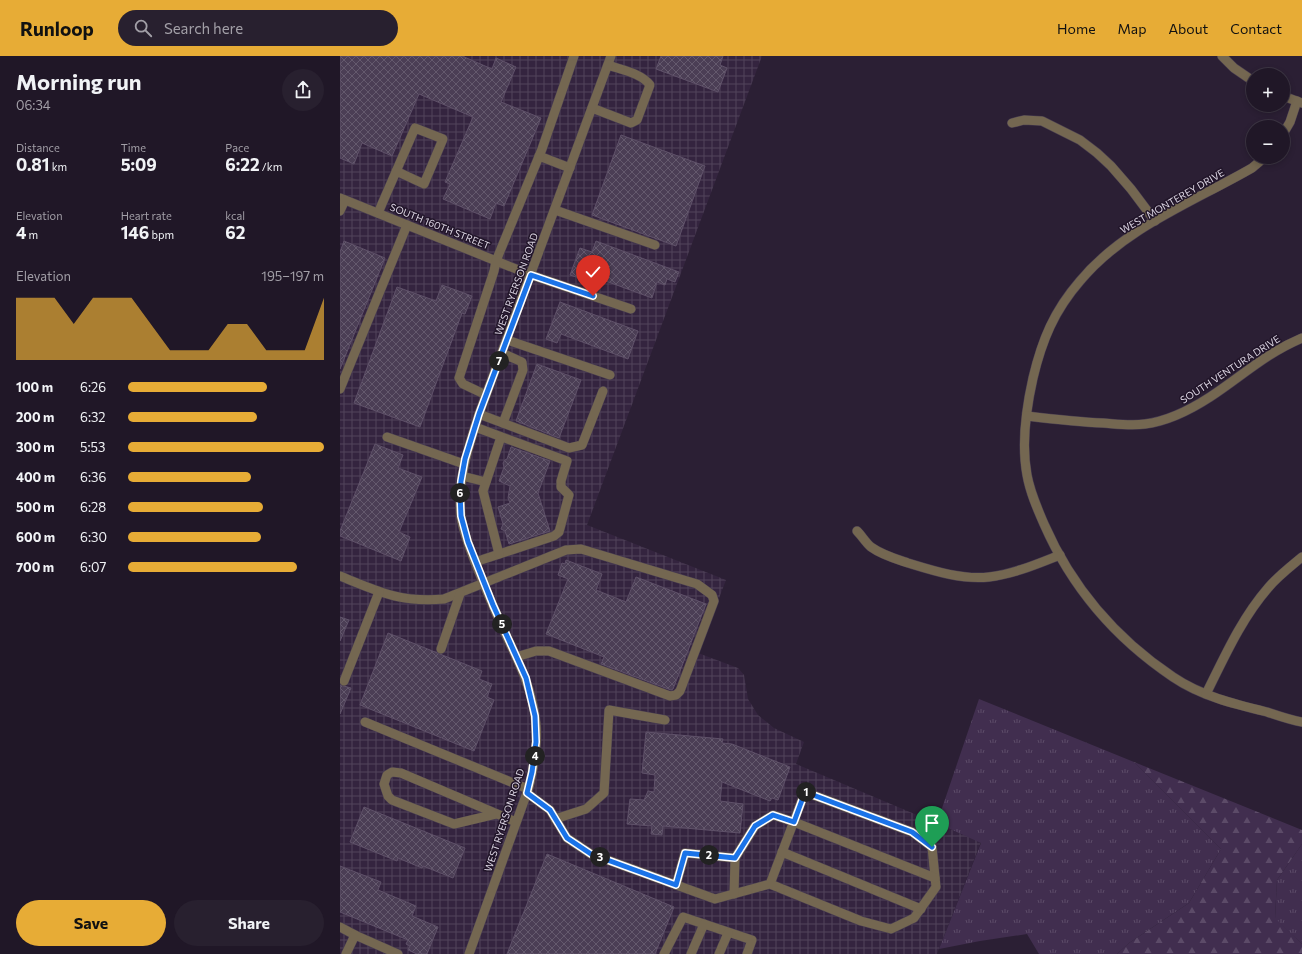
<!DOCTYPE html>
<meta charset="utf-8">
<style>
:root{--surface:#201727;--page:#28202f;--text:#f1f3f6;--muted:#a29fa7;--line:#3d3644;--accent:#e7ac36}
body{margin:0;font-family:Commissioner,sans-serif;background:var(--page);color:var(--text);height:100vh;display:flex;flex-direction:column;font-size:15px;white-space:nowrap}
*{box-sizing:border-box;margin:0}
p{font-size:13px;color:var(--muted)}
.icon{flex:none;width:22px;height:22px;fill:none;stroke:currentColor;stroke-width:2;stroke-linecap:round;stroke-linejoin:round}
.map{position:relative;flex:1;overflow:hidden}
.sheet{display:flex;flex-direction:column;background:var(--surface);width:340px}
.sheet>*{flex:none}
.buttons{position:absolute;left:906px;top:12px;display:grid;gap:8px}
.buttons a{display:grid;place-items:center;width:44px;height:44px;border-radius:50%;background:var(--surface);box-shadow:0 2px 6px #0003,0 0 0 1px var(--line);font-size:20px}
.pin{position:absolute;display:grid;place-items:center;width:34px;height:34px;color:#fff;margin:-41px -17px;border-radius:50% 50% 50% 0;rotate:-45deg;box-shadow:0 0 4px #0007}
.pin .icon{rotate:45deg}
.km{position:absolute;width:20px;height:20px;margin:-10px;border-radius:50%;background:#222;color:#fff;font-size:11px;line-height:20px;text-align:center}
.round{display:grid;place-items:center;flex:none;width:42px;height:42px;border-radius:21px;background:var(--page)}
.summary{display:flex;align-items:center;justify-content:space-between;height:68px;padding:0 16px}
h1{font-size:22px;font-weight:700;line-height:30px}
.stats{display:grid;grid-template-columns:repeat(3,1fr);gap:6px;height:68px;padding:4px 16px}
.stats div{display:grid;align-content:center}
.stats b{font-size:17px;font-weight:700}
.stats small{font-size:11px;font-weight:400}
.stats p{font-size:11px}
.chart{height:112px;padding:8px 16px}
.chart p{display:flex;justify-content:space-between}
.chart svg{width:100%;height:72px;margin-top:4px;fill:var(--accent);opacity:.7}
.button{display:flex;gap:8px;margin-top:auto;padding:8px 16px}
.button a{flex:1;height:46px;border-radius:24px;background:var(--accent);color:#111;font-size:16px;font-weight:700;line-height:46px;text-align:center}
.button a+a{background:var(--page);color:var(--text)}
ul{padding:0 16px;list-style:none;font-size:13px}
li{display:grid;grid-template-columns:64px 48px 1fr;align-items:center;height:30px}
li i{height:10px;border-radius:5px;background:var(--accent)}
header{display:flex;align-items:center;gap:24px;box-sizing:border-box;height:56px;padding:0 20px;background:var(--accent);color:#111}
header strong{font-size:19px}
nav{display:flex;gap:22px;margin-inline-start:auto;font-size:14px}
.search{width:280px;height:36px;background:var(--page);display:flex;align-items:center;gap:10px;box-sizing:border-box;padding:0 14px;border-radius:22px;color:var(--muted);font-size:15px}
main{display:flex;flex:1;min-height:0}
.map>svg:first-child{display:block}
.industrial{fill:url(#industrial-grid)}
.grass{fill:url(#grass-tufts)}
.forest{fill:url(#forest-firs)}
.building{fill:url(#building-cross-hatch);stroke:#5f5169}
.lines{fill:none;stroke-linecap:round;stroke-linejoin:round}
.minor-casing{stroke:#473c50;stroke-width:10}
.minor{stroke:#746751;stroke-width:9}
.route-casing{stroke:#fff;stroke-width:8}
.route{stroke:#1a73e8;stroke-width:5}
.labels{text-anchor:middle;dominant-baseline:central;stroke-width:3;stroke-linejoin:round;paint-order:stroke}
.street-label{font-size:10px;fill:#dcd5e3;stroke:#211529}
</style>
<header>
<strong>Runloop</strong>
<div class="search"><svg class="icon" aria-label="search" viewBox="0 0 24 24"><circle cx="10" cy="10" r="6"/><path d="M15 15l6 6"/></svg>Search here</div>
<nav><a>Home</a><a>Map</a><a>About</a><a>Contact</a></nav>
</header>
<main>
<section class="sheet">
<div class="summary"><div><h1>Morning run</h1><p>06:34</p></div><a class="round"><svg class="icon" aria-label="share" viewBox="0 0 24 24"><path d="M12 15V3M7 8l5-5 5 5M5 13v7h14v-7"/></svg></a></div>
<div class="stats">
<div><p>Distance</p><b>0.81<small> km</small></b></div>
<div><p>Time</p><b>5:09</b></div>
<div><p>Pace</p><b>6:22<small> /km</small></b></div>
</div>
<div class="stats">
<div><p>Elevation</p><b>4<small> m</small></b></div>
<div><p>Heart rate</p><b>146<small> bpm</small></b></div>
<div><p>kcal</p><b>62</b></div>
</div>
<div class="chart"><p><span>Elevation</span>195–197 m</p>
<svg viewBox="0 0 160 44" preserveAspectRatio="none"><path d="M0 44V6L10 6L20 6L30 22L40 6L50 6L60 6L70 22L80 38L90 38L100 38L110 22L120 22L130 38L140 38L150 38L160 6V44z"/></svg>
</div>
<ul>
<li><b>100 m</b>6:26<i style="width:71%"></i></li>
<li><b>200 m</b>6:32<i style="width:66%"></i></li>
<li><b>300 m</b>5:53<i style="width:100%"></i></li>
<li><b>400 m</b>6:36<i style="width:63%"></i></li>
<li><b>500 m</b>6:28<i style="width:69%"></i></li>
<li><b>600 m</b>6:30<i style="width:68%"></i></li>
<li><b>700 m</b>6:07<i style="width:86%"></i></li>
</ul>
<div class="button"><a>Save</a><a>Share</a></div>
</section>
<div class="map">
<svg width="962" height="898" viewBox="0 0 962 898">
<defs>
<pattern id="industrial-grid" width="8" height="8" patternUnits="userSpaceOnUse"><rect width="8" height="8" fill="#34243f"/><path d="M0 4h8M4 0v8" fill="none" stroke="#51435b"/></pattern>
<pattern id="grass-tufts" width="24" height="20" patternUnits="userSpaceOnUse"><rect width="24" height="20" fill="#412e4f"/><path d="M3 7l-1-3M5 7V3M7 7l1-3M15 17l-1-3M17 17v-4M19 17l1-3" fill="none" stroke="#5c4b68"/></pattern>
<pattern id="forest-firs" width="22" height="20" patternUnits="userSpaceOnUse"><rect width="22" height="20" fill="#412e4f"/><path d="M5 1l3.5 6h-7zM16 11l3.5 6h-7z" fill="#5c4b68"/></pattern>
<pattern id="building-cross-hatch" width="8" height="8" patternUnits="userSpaceOnUse"><rect width="8" height="8" fill="#4b3e55"/><path d="M0 0l8 8M0 8l8-8" fill="none" stroke="#64596d"/></pattern>
</defs>
<rect width="100%" height="100%" fill="#2b1f34"/>
<path class="industrial" d="M0 0H422L247 469 386 524 358 597 398 612 404 619 408 643 418 659 434 672 464 686 456 708 641 786 597 898H0Z"/>
<g class="grass">
<path d="M639 643 794 706 881 793 849 847 789 887 777 898H699L687 878 640 885 599 893 641 787 597 767Z"/>
<path d="M962 788V888L935 863 937 824Z"/>
</g>
<path class="forest" d="M794 706 962 774V788L937 824 935 862 962 888V898H777L789 887 849 847 881 793Z"/>
<g class="building">
<path d="M0 0H122L152 13 156 2 176 11 161 46 201 62 164 150 156 147 150 163 103 143 110 128 105 126 133 61 79 38 52 100 22 87 14 108 0 102Z"/>
<path d="M321 0H383L380 9 387 12 378 36 316 13Z"/>
<path d="M281 79 365 110 336 190 252 159Z"/>
<path d="M4 185 45 202 0 313V196Z"/>
<path d="M256 185 339 216 335 226 327 223 325 229 317 226 312 242 244 217 242 223 230 219 240 192 252 196Z"/>
<path d="M102 229 132 240 125 258 122 257 80 371 14 347 57 231 96 245Z"/>
<path d="M220 246 298 275 288 303 221 278 217 287 206 283Z"/>
<path d="M197 308 241 324 219 382 176 365Z"/>
<path d="M35 388 63 399 58 412 82 421 59 476 70 481 61 505 0 480V475Z"/>
<path d="M171 391 210 405 198 437 210 475 169 488 165 475 161 473 163 468 158 451 170 447 168 442 170 430 159 425 164 411 163 407 165 404 167 403Z"/>
<path d="M226 504 262 518 256 534 286 546 296 521 366 548 333 633 331 634 261 608 264 601 206 578 228 523 218 519 222 507 225 508Z"/>
<path d="M0 561 9 564 0 585Z"/>
<path d="M48 577 142 615 139 623 152 628 147 641 154 644 134 695 20 649Z"/>
<path d="M0 629 11 632 0 658Z"/>
<path d="M306 676 383 683 382 687 392 688 450 711 438 744 432 742 430 745 382 726 380 745 403 748 400 777 323 770 322 779 311 778 312 770 287 768 290 743 304 744 308 735 314 736 315 719 302 717Z"/>
<path d="M24 751 125 792 113 822 83 810 82 812 58 802 57 805 10 786Z"/>
<path d="M207 798 334 851 315 898H167Z"/>
<path d="M0 810 41 826 38 834 76 850 72 860 98 871 87 898H77L68 894 70 890 66 888 68 884 0 856Z"/>
</g>
<g class="lines">
<g class="minor-casing">
<g id="minor">
<path d="M882 0 894 12 913 25"/>
<path d="M943 40 962 47"/>
<path d="M252 52 291 67 297 64 310 29C301 17 282 14 268 9"/>
<path d="M672 67 684 64 702 65 740 84 757 97 771 110 791 133 815 165"/>
<path d="M943 78 950 66 957 45"/>
<path d="M199 100 230 112"/>
<path d="M925 101 912 112C853 146 784 172 740 225 714 255 702 284 693 322 686 353 681 387 687 419 690 436 697 452 704 468 732 532 775 582 833 621 861 640 894 648 927 656 939 660 950 664 962 666"/>
<path d="M0 142 191 219 291 253"/>
<path d="M215 154 315 189"/>
<path d="M0 155 5 144"/>
<path d="M38 157 75 72 103 83 84 128 56 115"/>
<path d="M167 284 270 319"/>
<path d="M162 297 182 306 183 314 163 367"/>
<path d="M0 333 67 169"/>
<path d="M146 339 123 328 119 322 154 215 156 205 202 93 234 0"/>
<path d="M139 358 229 392 242 389 263 335"/>
<path d="M687 360C712 363 737 366 763 367 777 368 791 370 805 368 829 365 850 354 870 341 902 320 926 297 962 282"/>
<path d="M135 371 227 405 221 425V431L229 439 219 476 214 480 135 506"/>
<path d="M47 381 124 408"/>
<path d="M122 420 146 426"/>
<path d="M517 475C522 480 526 487 531 491 542 499 556 503 568 507 594 515 622 524 649 521 674 518 697 508 720 499"/>
<path d="M159 498 143 435 161 381"/>
<path d="M0 520C39 536 62 547 104 543L226 494 241 493 357 528 372 539 374 545 340 635 336 639 330 640 209 595H196L176 601"/>
<path d="M101 593 120 538"/>
<path d="M4 625 39 536"/>
<path d="M866 638C884 602 901 563 928 532 938 520 950 511 962 501"/>
<path d="M25 666 188 733"/>
<path d="M187 737 210 754 227 782 251 798 375 843 430 828 521 865 551 873 574 862 596 831 592 791 572 776 465 736 430 828"/>
<path d="M156 758 114 768 52 744 48 740 44 728 47 719 52 716 61 717 176 766"/>
<path d="M215 763 246 753 264 737 269 654 325 664"/>
<path d="M442 796 581 853"/>
<path d="M395 802 415 770 433 759 454 766 595 822"/>
<path d="M336 829 345 797 395 802 394 838"/>
<path d="M0 871 15 879"/>
<path d="M6 898 15 879 58 898"/>
<path d="M129 898 189 731C194 710 198 689 196 668 193 635 179 606 165 577 156 557 147 536 139 516 132 498 124 480 121 461 117 425 128 392 139 358L271 0"/>
<path d="M324 898 343 861 364 868"/>
<path d="M351 898 364 868 412 884 407 898"/>
<path d="M379 898 388 877"/>
</g>
</g>
<use href="#minor" class="minor"/>
</g>
<g class="lines">
<g class="route-casing">
<path id="route" d="M253 240 191 219 139 358 125 403 121 425 120 437 121 460 128 486 153 549 186 622 195 660 196 686 192 716 187 737 210 754 227 782 251 798 336 829 345 797 395 802 415 770 433 759 454 766 465 736 572 776 592 791"/>
</g>
<use href="#route" class="route"/>
</g>
<g class="labels">
<g class="street-label">
<text transform="translate(832 145) rotate(-30)">WEST MONTEREY DRIVE</text>
<text transform="translate(100 170) rotate(22)">SOUTH 160TH STREET</text>
<text transform="translate(176 228) rotate(-70)">WEST RYERSON ROAD</text>
<text transform="translate(890 313) rotate(-33)">SOUTH VENTURA DRIVE</text>
<text transform="translate(164 764) rotate(-72)">WEST RYERSON ROAD</text>
</g>
</g>
</svg>
<div class="buttons">
<a>+</a>
<a>−</a>
</div>
<div class="pin" style="left:592px;top:791px;background:#1e9e55"><svg class="icon" aria-label="arrive" viewBox="0 0 24 24"><path d="M6 21V4h12l-3 4 3 4H6"/></svg></div>
<div class="pin" style="left:253px;top:240px;background:#d93025"><svg class="icon" aria-label="check" viewBox="0 0 24 24"><path d="M5 12l5 5 9-10"/></svg></div>
<b class="km" style="left:466px;top:736px">1</b>
<b class="km" style="left:369px;top:799px">2</b>
<b class="km" style="left:260px;top:801px">3</b>
<b class="km" style="left:195px;top:700px">4</b>
<b class="km" style="left:162px;top:568px">5</b>
<b class="km" style="left:120px;top:437px">6</b>
<b class="km" style="left:159px;top:305px">7</b>
</div>
</main>
